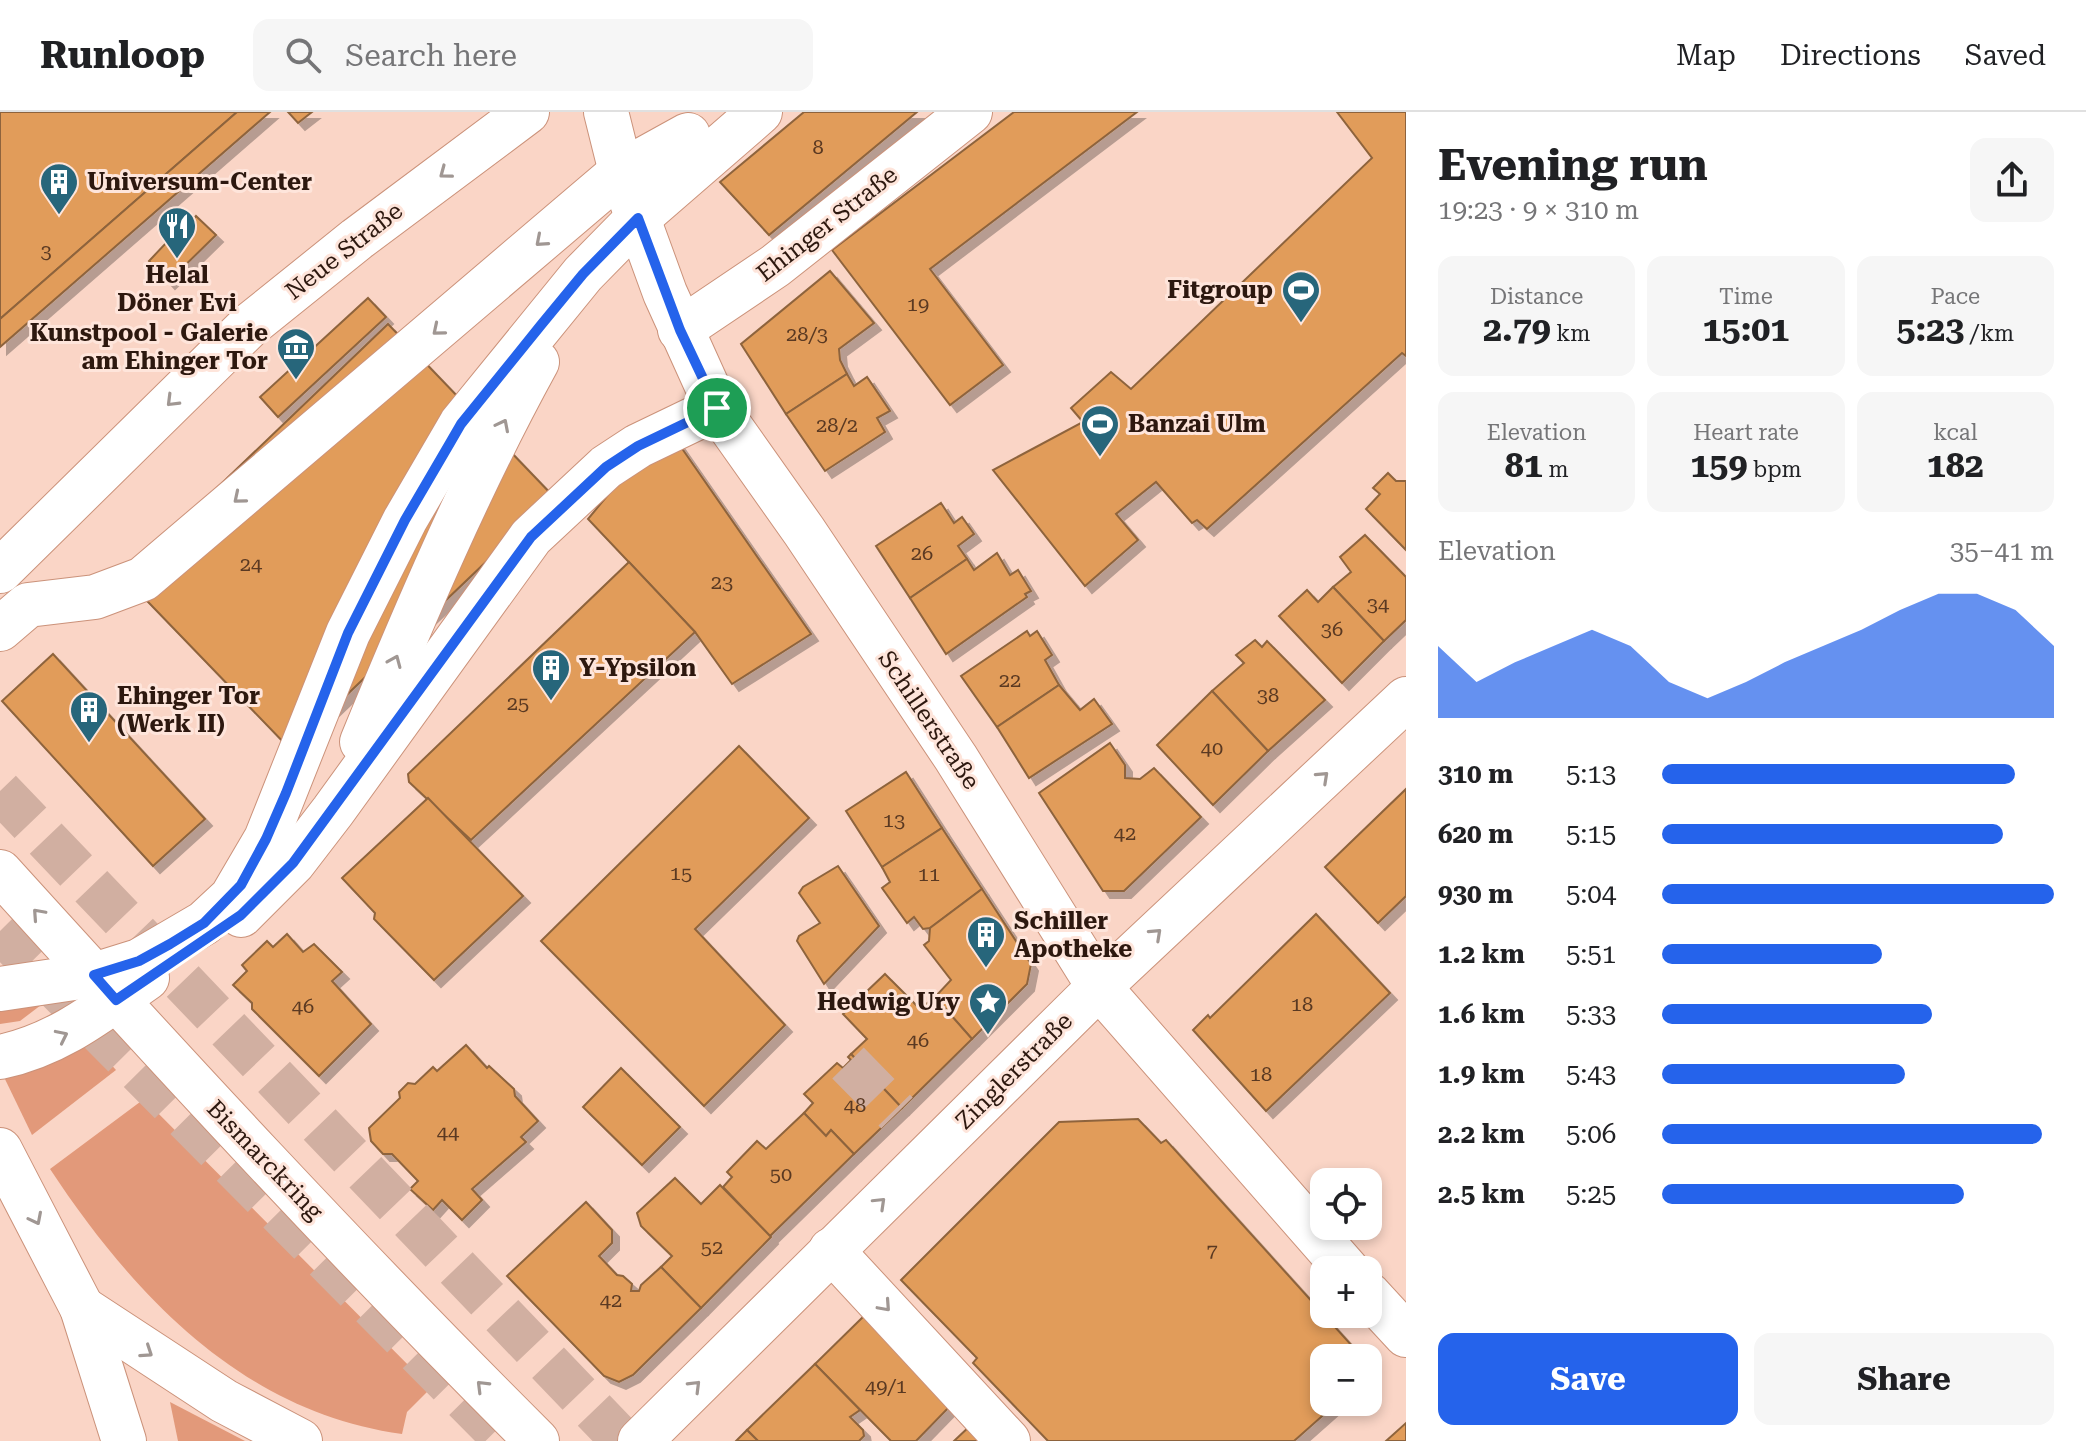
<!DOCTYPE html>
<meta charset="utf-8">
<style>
:root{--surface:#fff;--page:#f6f6f6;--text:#202124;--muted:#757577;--line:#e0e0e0;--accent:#2563eb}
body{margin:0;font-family:"Roboto Serif",serif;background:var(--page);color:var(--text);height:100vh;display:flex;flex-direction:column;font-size:30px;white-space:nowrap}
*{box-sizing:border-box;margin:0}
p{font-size:26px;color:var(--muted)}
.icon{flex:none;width:44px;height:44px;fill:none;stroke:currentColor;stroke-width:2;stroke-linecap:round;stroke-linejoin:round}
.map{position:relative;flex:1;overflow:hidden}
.sheet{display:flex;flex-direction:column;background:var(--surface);width:680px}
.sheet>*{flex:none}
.controls{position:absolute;left:1310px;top:1056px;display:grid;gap:16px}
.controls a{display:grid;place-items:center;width:72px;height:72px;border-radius:16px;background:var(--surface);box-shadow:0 4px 12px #0003;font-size:40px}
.pin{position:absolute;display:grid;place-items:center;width:68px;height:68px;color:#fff;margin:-34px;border:4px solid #fff;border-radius:50%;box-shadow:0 2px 8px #0007}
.round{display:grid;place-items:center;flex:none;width:84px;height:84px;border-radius:16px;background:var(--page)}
.overview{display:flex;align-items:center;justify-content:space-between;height:136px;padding:0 32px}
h1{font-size:44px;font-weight:700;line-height:60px}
.stats{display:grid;grid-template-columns:repeat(3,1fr);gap:12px;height:136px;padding:8px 32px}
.stats div{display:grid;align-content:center;border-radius:16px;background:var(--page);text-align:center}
.stats b{font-size:34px;font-weight:700}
.stats small{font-size:22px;font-weight:400}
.stats p{font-size:22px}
.chart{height:224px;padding:16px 32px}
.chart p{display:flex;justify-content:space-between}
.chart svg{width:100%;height:144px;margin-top:8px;fill:var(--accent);opacity:.7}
.cta{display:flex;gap:16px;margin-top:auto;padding:16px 32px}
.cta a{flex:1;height:92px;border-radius:16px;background:var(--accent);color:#fff;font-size:32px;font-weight:700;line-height:92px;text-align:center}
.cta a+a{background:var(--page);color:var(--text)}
ul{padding:0 32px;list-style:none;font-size:26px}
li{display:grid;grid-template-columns:128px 96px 1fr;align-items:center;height:60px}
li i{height:20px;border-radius:10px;background:var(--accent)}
header{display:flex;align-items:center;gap:48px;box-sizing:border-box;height:112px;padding:0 40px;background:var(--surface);border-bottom:2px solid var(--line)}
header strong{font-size:38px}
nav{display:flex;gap:44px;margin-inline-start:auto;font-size:28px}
.search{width:560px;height:72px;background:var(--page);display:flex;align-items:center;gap:20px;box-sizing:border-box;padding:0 28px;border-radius:16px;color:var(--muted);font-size:30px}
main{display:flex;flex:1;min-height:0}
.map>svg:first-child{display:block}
.green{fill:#e2997a}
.building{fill:#e19c5a;stroke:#8e643c;stroke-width:2;filter:url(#shadow)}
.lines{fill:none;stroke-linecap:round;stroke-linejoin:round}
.minor-tunnel{stroke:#d1afa1;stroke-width:44;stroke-dasharray:44 22;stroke-linecap:butt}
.highway-tunnel{stroke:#d1afa1;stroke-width:44;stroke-dasharray:44 22;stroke-linecap:butt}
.minor-casing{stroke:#cb927a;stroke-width:46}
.major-casing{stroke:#cb927a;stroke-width:46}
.minor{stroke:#fff;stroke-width:44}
.major{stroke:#fff;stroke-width:44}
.oneway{stroke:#a09793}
.route-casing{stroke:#fff;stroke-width:16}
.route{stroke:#2563eb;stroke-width:10}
.labels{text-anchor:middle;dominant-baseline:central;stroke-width:6;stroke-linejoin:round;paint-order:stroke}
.number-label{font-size:20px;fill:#5a3922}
.poi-label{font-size:24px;font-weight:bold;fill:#2d180f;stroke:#fee5db;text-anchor:start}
.street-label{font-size:24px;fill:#2d180f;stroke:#fee5db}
</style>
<header>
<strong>Runloop</strong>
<div class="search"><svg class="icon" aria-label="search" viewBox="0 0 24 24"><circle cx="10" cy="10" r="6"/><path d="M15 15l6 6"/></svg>Search here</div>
<nav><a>Map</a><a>Directions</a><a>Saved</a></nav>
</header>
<main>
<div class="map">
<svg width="1406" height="1329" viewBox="0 0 1406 1329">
<defs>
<filter id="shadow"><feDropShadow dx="7" dy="7" stdDeviation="0" flood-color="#0004"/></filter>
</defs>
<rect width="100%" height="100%" fill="#fad5c6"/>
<g class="green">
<path d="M0 886 41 893 20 909 0 912Z"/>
<path d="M87 926 116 958 32 1023 3 963Z"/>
<path d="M144 987 431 1276 407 1300 402 1322C244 1301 134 1184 50 1057Z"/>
<path d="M170 1290 245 1329H178Z"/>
</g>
<g class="building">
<path d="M0 0H237L0 207Z"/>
<path d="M237 0H270L0 235V207Z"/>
<path d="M288 0H312L298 11Z"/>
<path d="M804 0H917L769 123 720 70Z"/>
<path d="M1014 0H1137L930 157 1003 253 950 293 832 138Z"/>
<path d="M1337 0H1406V244L1402 241 1207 417 1197 408 1192 411 1156 370 1116 402 1138 428 1085 474 993 358 1083 310 1071 296 1111 260 1131 277 1372 46Z"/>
<path d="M196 104 216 123 168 170 149 149 184 112 187 114Z"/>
<path d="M830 159 874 211 839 237 840 248 847 262 786 302 741 232Z"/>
<path d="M368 186 386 205 278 305 260 285Z"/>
<path d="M388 212 554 385 290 637 124 465Z"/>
<path d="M847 262 854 274 867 265 890 299 877 306 885 320 825 359 786 302Z"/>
<path d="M656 325H674L811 522 732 572 695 520 588 407Z"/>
<path d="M1388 361 1396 369H1406V438L1366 397 1380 382 1373 376Z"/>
<path d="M941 391 954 411 962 405 974 422 958 434 967 447 910 486 876 434Z"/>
<path d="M1365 423 1406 465V508L1384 529 1333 475 1351 460 1340 445Z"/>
<path d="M997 441 1010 463 1018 458 1031 479 1025 482 1027 485 946 542 910 486 967 447 974 458Z"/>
<path d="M629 450 695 520 471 728 409 670 408 662Z"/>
<path d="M1333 475 1384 529 1342 571 1279 504 1307 478 1318 490Z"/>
<path d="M1027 519 1030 524 1037 519 1052 543 1045 548 1059 573 997 615 961 564Z"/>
<path d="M1255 528 1262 535 1267 529 1325 588 1268 639 1212 579 1244 551 1236 543Z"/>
<path d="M53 542 205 707 153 754 2 589Z"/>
<path d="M1059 573 1080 598 1094 587 1112 612 1029 666 997 615Z"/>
<path d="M1212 579 1268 639 1213 693 1157 633Z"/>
<path d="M1110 631 1125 653V666L1140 667 1154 656 1201 705 1124 779H1103L1039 681Z"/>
<path d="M739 634 809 706 695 817 785 913 704 994 541 829Z"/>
<path d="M906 660 942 716 882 755 846 699Z"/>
<path d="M1406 677V784L1378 811 1325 755Z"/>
<path d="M428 686 523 784 434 868 374 807 375 801 342 766Z"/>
<path d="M942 716 982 777 930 816 923 817 914 805 907 811 882 776 890 770 882 755Z"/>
<path d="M838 754 879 814 824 872 797 829 799 824 820 811 799 781 803 775Z"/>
<path d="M982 777 1031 852 1027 872 972 927 935 885 951 868 924 833 929 829 930 816Z"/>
<path d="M1316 802 1390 881 1266 999 1193 918 1208 903 1210 906Z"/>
<path d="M287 822 303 840 314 832 342 860 332 869 371 912 319 964 252 897V891L233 873 247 859 242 853 267 829 273 835Z"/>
<path d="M885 862 920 897 935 885 972 927 902 996 851 942 867 927 843 902Z"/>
<path d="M466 933 487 956 489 954 514 977 515 984 538 1009 521 1025 526 1030 472 1077 482 1088 462 1108 442 1088 433 1098 410 1077 418 1069 392 1042H383L371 1029 369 1016 400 986 399 980 408 971 415 972 433 955 437 959Z"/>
<path d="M851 942 902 996 854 1042 831 1018 826 1024 804 1001 813 991 804 982 837 951 843 956 851 948 848 945Z"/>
<path d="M621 956 680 1015 642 1053 583 995Z"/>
<path d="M804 1001 826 1024 831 1018 854 1042 770 1124 723 1075 732 1065 727 1060 757 1029 766 1037Z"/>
<path d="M1138 1007 1161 1031 1166 1028 1363 1246H1324V1290H1338L1294 1329H1048L973 1251 977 1246 901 1168 1059 1010Z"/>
<path d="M675 1066 701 1092 720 1073 771 1125 701 1196 661 1155 672 1144 641 1114 637 1101Z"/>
<path d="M586 1090 612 1118V1131L599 1144 617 1163 623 1164 632 1172 631 1179H639L641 1173 661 1155 701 1196 633 1263 619 1270 604 1264 507 1164Z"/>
<path d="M867 1201 953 1291 916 1329H891L815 1252Z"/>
<path d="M815 1252 860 1298 850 1305 863 1318 864 1324 859 1329H758L747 1318Z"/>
<path d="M1406 1311V1329H1386Z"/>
<path d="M971 1313 987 1329H954Z"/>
<path d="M747 1318 758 1329H736Z"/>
</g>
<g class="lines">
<path class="minor-tunnel" d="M848 951 897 1001"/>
<g class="highway-tunnel">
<path d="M0 679 623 1329"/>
<path d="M0 819 506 1329"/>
</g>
<g class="minor-casing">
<g id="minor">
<path d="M606 0 621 60 665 181 717 296 804 419 956 646 1099 875 1347 1158"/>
<path d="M680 218 775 154 970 0"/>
<path d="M0 517 28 493 95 485 143 467 621 60 688 23"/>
<path d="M362 630C415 501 470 372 537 250"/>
<path d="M241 803 293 751 333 699 531 425 606 355 638 334 717 296"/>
<path d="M0 877 94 863 139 849 204 811 232 785 266 727 348 521 405 408 461 312 583 162 638 106 760 0"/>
<path d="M0 945C58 933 100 899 147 866"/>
<path d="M831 1138 1008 1329"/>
<path d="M1368 1182 1406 1223"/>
</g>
</g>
<g class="major-casing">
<g id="major">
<path d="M0 459 250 213 357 127 527 0"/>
<path d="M0 760C175 953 352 1145 537 1329"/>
<path d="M0 1038 82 1196 124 1329"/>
<path d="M82 1196 224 1289 300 1329"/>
<path d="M640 1329 1099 875 1406 587"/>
</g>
</g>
<use href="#minor" class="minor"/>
<use href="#major" class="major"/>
</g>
<defs><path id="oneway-chevron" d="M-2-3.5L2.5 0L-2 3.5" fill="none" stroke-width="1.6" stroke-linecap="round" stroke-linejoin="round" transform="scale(2)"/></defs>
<g class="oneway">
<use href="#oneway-chevron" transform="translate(445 61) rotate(143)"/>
<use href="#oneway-chevron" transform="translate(541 129) rotate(139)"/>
<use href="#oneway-chevron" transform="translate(438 218) rotate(140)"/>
<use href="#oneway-chevron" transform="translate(172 289) rotate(135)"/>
<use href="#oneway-chevron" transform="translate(503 313) rotate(-63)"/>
<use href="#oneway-chevron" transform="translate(239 386) rotate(140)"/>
<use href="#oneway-chevron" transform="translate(395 549) rotate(-67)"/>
<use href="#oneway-chevron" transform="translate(1323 665) rotate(-43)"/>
<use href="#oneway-chevron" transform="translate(38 802) rotate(-132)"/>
<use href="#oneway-chevron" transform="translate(1156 822) rotate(-43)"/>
<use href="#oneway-chevron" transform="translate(62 924) rotate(-26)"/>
<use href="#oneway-chevron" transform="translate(880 1091) rotate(-44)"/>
<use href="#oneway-chevron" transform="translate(36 1107) rotate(63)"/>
<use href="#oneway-chevron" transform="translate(885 1194) rotate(48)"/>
<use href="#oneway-chevron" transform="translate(147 1240) rotate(34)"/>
<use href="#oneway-chevron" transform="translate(482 1274) rotate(-135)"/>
<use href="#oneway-chevron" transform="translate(695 1274) rotate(-45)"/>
</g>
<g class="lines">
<g class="route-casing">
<path id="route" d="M638 106 680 218 717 296 638 334 606 355 531 425 293 751 241 803 116 888 94 863 139 849 170 832 204 811 241 773 266 727 286 681 348 521 405 408 450 331 461 312 541 213 583 162Z"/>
</g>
<use href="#route" class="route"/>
</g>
<defs>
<g id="building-pin" transform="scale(2)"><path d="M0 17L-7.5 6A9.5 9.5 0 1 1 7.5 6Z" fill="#27667b" stroke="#fee5db"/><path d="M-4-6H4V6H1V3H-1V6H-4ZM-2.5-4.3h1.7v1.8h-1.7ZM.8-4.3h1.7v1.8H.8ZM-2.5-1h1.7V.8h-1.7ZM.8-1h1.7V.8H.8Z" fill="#fff"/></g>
<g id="restaurant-pin" transform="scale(2)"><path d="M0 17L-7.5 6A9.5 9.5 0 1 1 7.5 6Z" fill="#27667b" stroke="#fee5db"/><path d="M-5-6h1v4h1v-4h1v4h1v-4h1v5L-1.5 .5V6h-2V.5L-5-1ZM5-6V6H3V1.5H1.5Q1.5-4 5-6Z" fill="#fff"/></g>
<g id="stadium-pin" transform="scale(2)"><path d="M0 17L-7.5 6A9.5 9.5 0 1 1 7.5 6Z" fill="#27667b" stroke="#fee5db"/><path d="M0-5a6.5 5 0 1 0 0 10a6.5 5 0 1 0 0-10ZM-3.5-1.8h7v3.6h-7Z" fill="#fff"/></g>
<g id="museum-pin" transform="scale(2)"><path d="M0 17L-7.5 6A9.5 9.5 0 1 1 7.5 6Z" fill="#27667b" stroke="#fee5db"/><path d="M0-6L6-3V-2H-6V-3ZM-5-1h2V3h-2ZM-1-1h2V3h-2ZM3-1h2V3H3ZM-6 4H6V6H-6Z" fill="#fff"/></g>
<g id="sight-pin" transform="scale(2)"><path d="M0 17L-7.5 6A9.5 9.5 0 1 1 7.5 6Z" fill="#27667b" stroke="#fee5db"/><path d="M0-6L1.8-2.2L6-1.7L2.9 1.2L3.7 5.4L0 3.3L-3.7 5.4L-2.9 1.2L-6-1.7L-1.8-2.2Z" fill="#fff"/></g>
</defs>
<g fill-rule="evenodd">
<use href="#building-pin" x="59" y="70"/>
<use href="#restaurant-pin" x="177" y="114"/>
<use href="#stadium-pin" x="1301" y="178"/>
<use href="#museum-pin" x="296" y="235"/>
<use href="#stadium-pin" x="1100" y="312"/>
<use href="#building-pin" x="551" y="556"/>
<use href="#building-pin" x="89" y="598"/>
<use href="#building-pin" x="986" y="823"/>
<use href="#sight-pin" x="988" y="890"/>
</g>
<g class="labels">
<g class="number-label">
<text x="818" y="35">8</text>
<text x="46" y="139">3</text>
<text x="918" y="192">19</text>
<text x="807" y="222">28/3</text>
<text x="837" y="313">28/2</text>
<text x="922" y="441">26</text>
<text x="251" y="452">24</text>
<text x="722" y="470">23</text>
<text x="1378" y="492">34</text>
<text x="1332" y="517">36</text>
<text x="1010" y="568">22</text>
<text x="1268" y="583">38</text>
<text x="518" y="591">25</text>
<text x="1212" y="636">40</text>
<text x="894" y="708">13</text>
<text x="1125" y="721">42</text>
<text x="681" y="761">15</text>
<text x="929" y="762">11</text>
<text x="1302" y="892">18</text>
<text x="303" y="894">46</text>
<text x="918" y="928">46</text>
<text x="1261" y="962">18</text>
<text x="855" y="993">48</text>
<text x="448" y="1020">44</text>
<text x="781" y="1062">50</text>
<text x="712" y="1135">52</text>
<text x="1212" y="1139">7</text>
<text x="611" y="1188">42</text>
<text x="886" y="1274">49/1</text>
</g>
<g class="poi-label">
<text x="87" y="70">Universum-Center</text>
<text x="177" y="163" text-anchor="middle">Helal<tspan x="177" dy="28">Döner Evi</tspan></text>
<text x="1273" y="178" text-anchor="end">Fitgroup</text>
<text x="268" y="221" text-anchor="end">Kunstpool - Galerie<tspan x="268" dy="28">am Ehinger Tor</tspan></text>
<text x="1128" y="312">Banzai Ulm</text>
<text x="579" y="556">Y-Ypsilon</text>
<text x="117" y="584">Ehinger Tor<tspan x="117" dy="28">(Werk II)</tspan></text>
<text x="1014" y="809">Schiller<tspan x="1014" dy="28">Apotheke</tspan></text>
<text x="960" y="890" text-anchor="end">Hedwig Ury</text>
</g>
<g class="street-label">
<text transform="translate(827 112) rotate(-38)">Ehinger Straße</text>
<text transform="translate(344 139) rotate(-38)">Neue Straße</text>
<text transform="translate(929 608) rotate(56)">Schillerstraße</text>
<text transform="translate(1014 959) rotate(-45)">Zinglerstraße</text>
<text transform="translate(265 1048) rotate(46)">Bismarckring</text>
</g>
</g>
</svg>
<div class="controls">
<a><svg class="icon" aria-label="locate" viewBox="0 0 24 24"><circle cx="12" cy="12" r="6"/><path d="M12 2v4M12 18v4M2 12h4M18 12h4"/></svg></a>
<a>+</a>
<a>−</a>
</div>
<div class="pin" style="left:717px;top:296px;background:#1e9e55"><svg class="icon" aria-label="arrive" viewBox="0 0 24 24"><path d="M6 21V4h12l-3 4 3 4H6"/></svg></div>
</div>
<section class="sheet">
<div class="overview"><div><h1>Evening run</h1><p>19:23 · 9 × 310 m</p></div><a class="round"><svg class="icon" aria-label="share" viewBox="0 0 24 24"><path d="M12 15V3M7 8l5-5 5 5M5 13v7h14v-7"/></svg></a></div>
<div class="stats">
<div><p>Distance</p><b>2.79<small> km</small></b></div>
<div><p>Time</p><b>15:01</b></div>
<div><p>Pace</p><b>5:23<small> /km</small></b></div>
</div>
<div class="stats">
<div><p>Elevation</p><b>81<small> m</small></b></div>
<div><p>Heart rate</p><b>159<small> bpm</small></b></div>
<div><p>kcal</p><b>182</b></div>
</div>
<div class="chart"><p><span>Elevation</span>35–41 m</p>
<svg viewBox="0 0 160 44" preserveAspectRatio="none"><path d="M0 44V22L10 33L20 27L30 22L40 17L50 22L60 33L70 38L80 33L90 27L100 22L110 17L120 11L130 6L140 6L150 11L160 22V44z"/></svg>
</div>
<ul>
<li><b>310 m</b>5:13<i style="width:90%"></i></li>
<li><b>620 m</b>5:15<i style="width:87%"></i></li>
<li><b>930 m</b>5:04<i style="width:100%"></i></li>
<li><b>1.2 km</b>5:51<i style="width:56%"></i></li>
<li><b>1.6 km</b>5:33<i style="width:69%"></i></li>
<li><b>1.9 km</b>5:43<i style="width:62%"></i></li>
<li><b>2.2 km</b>5:06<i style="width:97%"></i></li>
<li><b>2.5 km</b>5:25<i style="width:77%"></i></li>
</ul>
<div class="cta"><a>Save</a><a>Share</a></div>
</section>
</main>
